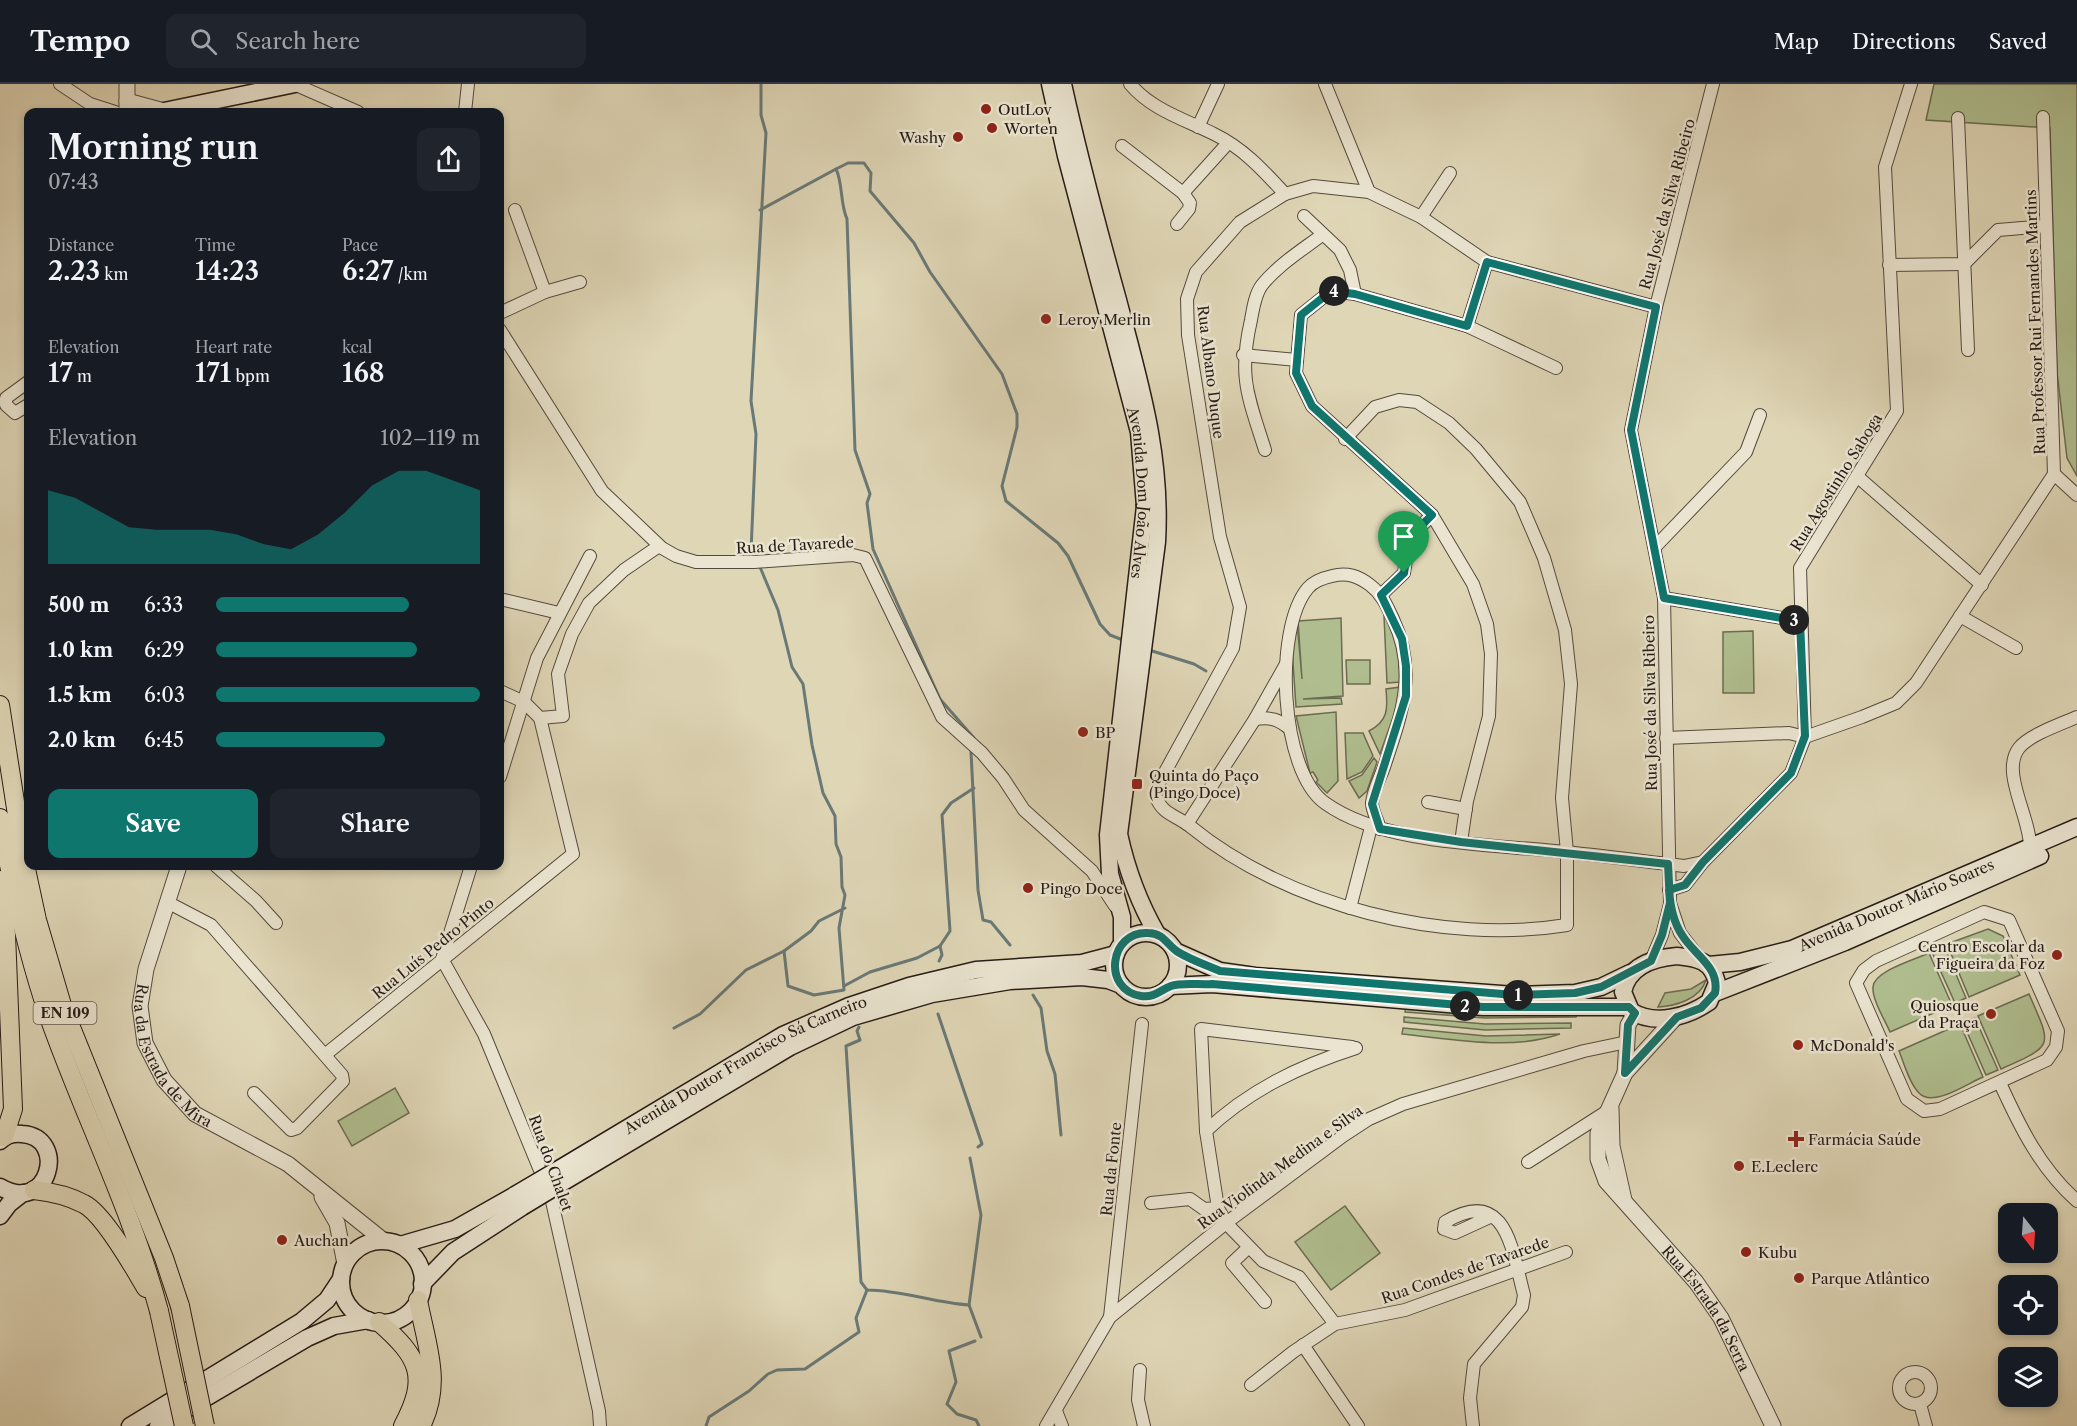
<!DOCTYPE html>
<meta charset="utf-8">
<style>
:root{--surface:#171b24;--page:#20242c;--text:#f1f3f6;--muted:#9ea1a6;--line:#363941;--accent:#0f766e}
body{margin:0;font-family:"Libre Caslon Text",serif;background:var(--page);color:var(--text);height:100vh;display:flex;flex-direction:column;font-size:22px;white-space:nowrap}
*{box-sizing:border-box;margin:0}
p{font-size:20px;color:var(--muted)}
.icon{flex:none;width:33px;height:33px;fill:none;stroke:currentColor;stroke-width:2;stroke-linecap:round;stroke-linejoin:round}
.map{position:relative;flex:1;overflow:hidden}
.side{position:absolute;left:24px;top:24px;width:480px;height:762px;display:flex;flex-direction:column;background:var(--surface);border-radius:12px;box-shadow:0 3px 9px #0003}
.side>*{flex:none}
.needle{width:39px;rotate:163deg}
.controls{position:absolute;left:1998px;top:1119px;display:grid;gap:12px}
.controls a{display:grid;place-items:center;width:60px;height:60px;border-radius:12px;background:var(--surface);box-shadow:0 3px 9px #0003;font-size:30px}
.pin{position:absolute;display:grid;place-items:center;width:51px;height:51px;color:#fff;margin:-62px -26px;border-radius:50% 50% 50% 0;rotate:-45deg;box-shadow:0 0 6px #0007}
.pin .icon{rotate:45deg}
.km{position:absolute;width:30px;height:30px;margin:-15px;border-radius:50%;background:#222;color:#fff;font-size:16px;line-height:30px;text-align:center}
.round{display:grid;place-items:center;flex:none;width:63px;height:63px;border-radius:12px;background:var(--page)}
.headline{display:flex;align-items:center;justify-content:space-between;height:102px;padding:0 24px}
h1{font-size:33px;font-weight:600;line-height:45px}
.stats{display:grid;grid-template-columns:repeat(3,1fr);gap:9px;height:102px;padding:6px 24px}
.stats div{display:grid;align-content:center}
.stats b{font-size:26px;font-weight:600}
.stats small{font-size:16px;font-weight:400}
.stats p{font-size:16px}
.chart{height:168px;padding:12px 24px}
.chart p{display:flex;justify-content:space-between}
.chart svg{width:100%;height:108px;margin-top:6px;fill:var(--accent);opacity:.7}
.button{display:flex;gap:12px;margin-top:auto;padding:12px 24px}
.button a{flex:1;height:69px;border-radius:12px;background:var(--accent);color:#fff;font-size:24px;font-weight:600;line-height:69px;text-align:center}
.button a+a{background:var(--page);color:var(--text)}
ul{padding:0 24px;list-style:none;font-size:20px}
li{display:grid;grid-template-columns:96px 72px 1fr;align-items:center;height:45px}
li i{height:15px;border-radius:8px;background:var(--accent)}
header{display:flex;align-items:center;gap:36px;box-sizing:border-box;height:84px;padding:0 30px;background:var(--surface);border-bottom:2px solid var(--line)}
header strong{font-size:28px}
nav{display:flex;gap:33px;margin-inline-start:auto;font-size:21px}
.search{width:420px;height:54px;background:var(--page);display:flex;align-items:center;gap:15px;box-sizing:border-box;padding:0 21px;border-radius:12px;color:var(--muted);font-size:22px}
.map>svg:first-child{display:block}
.green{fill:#b0be8f;stroke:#6b6c52;stroke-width:1.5}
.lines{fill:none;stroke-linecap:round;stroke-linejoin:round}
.stream{stroke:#697977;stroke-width:3}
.minor-casing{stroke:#544a3e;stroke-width:14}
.tertiary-casing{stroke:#544a3e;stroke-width:17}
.secondary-casing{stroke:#261b16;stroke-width:19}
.primary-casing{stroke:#261b16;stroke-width:20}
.minor{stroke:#eae4d0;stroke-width:12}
.tertiary{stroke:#eae4d0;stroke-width:15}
.secondary{stroke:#eae4d0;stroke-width:16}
.primary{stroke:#dfd6b6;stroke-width:18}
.secondary-bridge-casing{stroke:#261b16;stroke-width:19;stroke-linecap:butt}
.primary-bridge-casing{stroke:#261b16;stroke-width:20;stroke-linecap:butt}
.secondary-bridge{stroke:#eae4d0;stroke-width:16}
.primary-bridge{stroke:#dfd6b6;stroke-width:18}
.route-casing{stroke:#fff;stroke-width:12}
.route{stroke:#0f766e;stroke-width:8}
.poi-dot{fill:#8f2418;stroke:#eae4d0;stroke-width:2}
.labels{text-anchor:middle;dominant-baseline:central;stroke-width:5;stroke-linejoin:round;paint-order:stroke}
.shield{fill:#eae4d0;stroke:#61574e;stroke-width:1.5}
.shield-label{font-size:14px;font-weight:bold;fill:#261b16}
.poi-label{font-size:15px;fill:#261b16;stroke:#eae4d0;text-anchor:start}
.street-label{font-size:15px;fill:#261b16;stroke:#eae4d0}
</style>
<header>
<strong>Tempo</strong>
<div class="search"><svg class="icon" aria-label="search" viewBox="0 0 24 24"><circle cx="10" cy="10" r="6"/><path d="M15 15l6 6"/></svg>Search here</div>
<nav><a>Map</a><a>Directions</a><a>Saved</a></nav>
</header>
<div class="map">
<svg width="2077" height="1342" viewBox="0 0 2077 1342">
<rect width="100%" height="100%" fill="#dfd6b6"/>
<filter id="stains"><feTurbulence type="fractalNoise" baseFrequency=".00333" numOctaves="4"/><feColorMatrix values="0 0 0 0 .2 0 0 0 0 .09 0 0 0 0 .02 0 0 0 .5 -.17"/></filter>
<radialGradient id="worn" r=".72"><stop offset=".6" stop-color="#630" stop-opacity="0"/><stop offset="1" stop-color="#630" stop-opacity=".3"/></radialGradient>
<g class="green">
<path d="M1934 0H2077V392L2067 374 2057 288 2050 44 1926 36Z"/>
<path d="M1384 532 1388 535 1398 566 1401 598 1387 599Z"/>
<path d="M1341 534 1343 612 1303 615 1341 614 1342 620 1296 623 1292 564 1297 538 1302 595 1298 537Z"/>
<path d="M1753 547 1754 609H1723V548Z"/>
<path d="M1346 576H1370V600H1347Z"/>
<path d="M1401 603 1397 622 1380 670 1369 647C1388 637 1388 625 1386 605Z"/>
<path d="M1336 628 1338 697 1327 709 1316 698 1318 696 1313 688 1310 689 1296 632Z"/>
<path d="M1345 649H1363L1373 672 1362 688 1347 695Z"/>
<path d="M1374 674 1377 678 1367 707 1359 714 1349 697 1362 691Z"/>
<path d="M1988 845 2003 852 2020 891 1969 913 1947 860Z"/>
<path d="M1944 862 1966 914 1955 919 1932 868Z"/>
<path d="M1929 869 1952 921 1890 948C1885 936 1872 916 1873 903 1874 887 1916 875 1929 869Z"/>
<path d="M1706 896C1700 915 1676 922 1658 923L1665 909 1691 905Z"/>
<path d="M2029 910C2052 963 2055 961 2001 985L1978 932Z"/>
<path d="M1406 921 1577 927 1576 933 1485 934 1405 928Z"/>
<path d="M1404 933 1485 940 1571 939V944L1485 946 1404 938Z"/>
<path d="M1975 934 1998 986 1986 991 1963 939Z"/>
<path d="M1960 940 1983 993C1968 999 1933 1024 1919 1009 1909 999 1904 979 1899 967Z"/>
<path d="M1403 944 1486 952 1560 950C1511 967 1453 955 1402 950Z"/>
<path d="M395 1004 409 1029 352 1062 338 1037Z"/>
<path d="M1345 1122 1380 1169 1331 1206 1295 1158Z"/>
</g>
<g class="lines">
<g class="stream">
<path d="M836 85 848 79H864L871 89 870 107 914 159 930 188 1002 290 1017 330V343L1002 402 1006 417 1058 459 1068 472 1100 540 1110 551 1123 556"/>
<path d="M760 126 836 85C843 99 840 120 847 135L855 366 870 410 867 419 873 465 940 615 974 654"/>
<path d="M751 468 756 350 751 317 766 49 761 31V0"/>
<path d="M760 483 778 526 792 583 803 600 812 661 823 709 835 732 836 760 841 773 842 803 845 811 839 844 844 906 814 911 788 902 784 867"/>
<path d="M1149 566 1194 580 1206 587"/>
<path d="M971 668 978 806 983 836 991 838 1010 861"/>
<path d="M939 877 942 871 940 862"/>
<path d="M844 902 870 888 917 874 940 862 950 847 942 731 951 719 974 704"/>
<path d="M1033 911 1041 924 1047 967 1055 990 1061 1051"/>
<path d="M938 930 982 1060 978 1063"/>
<path d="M859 943 857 947 860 956 846 962 861 1198 867 1206C902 1206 934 1219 969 1221L981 1253"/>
<path d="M674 944 700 930 746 886 784 867 811 847 819 837 845 824"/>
<path d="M969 1221 981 1131 970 1074"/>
<path d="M975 1257 949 1267 956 1298 947 1320 957 1330 976 1336 979 1342"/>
<path d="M706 1342 709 1333 749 1307 768 1290 777 1286 805 1285 859 1248 856 1234 867 1206"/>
</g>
<g class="minor-casing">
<g id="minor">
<path d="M60 0 90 20 115 28"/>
<path d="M294 0 358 28"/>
<path d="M1130 0C1152 26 1184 35 1214 50 1243 64 1263 86 1285 110"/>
<path d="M1325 0 1369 108"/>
<path d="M465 28 468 0"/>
<path d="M1958 34 1968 266"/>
<path d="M1198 43 1218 0"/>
<path d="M1122 62 1183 109 1228 59"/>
<path d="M515 126 545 208"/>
<path d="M1304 132 1340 166 1350 186 1355 210"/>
<path d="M1421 133 1450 89"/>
<path d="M1177 140 1189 125 1190 119 1183 109"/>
<path d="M1889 181 1964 180 1998 146 2046 142"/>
<path d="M500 229 545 208 580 198"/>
<path d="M1467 242 1487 178"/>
<path d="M500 246 602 407 662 464 676 472 696 478H754L853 471 865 474 942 633 982 669 1003 694 1024 726 1092 787 1115 822"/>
<path d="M1243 271 1297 276"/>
<path d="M28 298 6 314V321L15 329 28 321"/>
<path d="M1345 355 1375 323 1399 316 1417 318 1449 339 1476 365 1520 418 1544 474 1565 546 1571 600 1562 714 1567 768V841C1443 861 1288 822 1191 743 1175 730 1163 732 1155 711L1159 699 1233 564 1240 523 1220 453 1188 251 1187 215 1196 188 1240 138 1285 110 1313 102 1369 108 1421 133 1487 178 1656 223"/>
<path d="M1265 366C1248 312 1238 293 1251 236 1253 225 1255 210 1262 201 1278 181 1302 166 1322 151"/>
<path d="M2054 390 2077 411"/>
<path d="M1858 393 1982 501"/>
<path d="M1655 463 1746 368 1760 331"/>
<path d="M1381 511 1404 489 1408 463 1419 444 1432 431"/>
<path d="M1664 514 1800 537"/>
<path d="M500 515 559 529"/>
<path d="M1960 532 2016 564"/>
<path d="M540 634 563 632 558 590 572 550 589 519 624 486 659 462"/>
<path d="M1255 635C1271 633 1278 635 1290 645"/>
<path d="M1666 654 1789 649 1805 653 1862 633 1896 619 1916 599 2054 390 2043 33"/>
<path d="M500 693 537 574 590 472"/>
<path d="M1428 718 1466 725"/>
<path d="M1187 740 1255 635 1286 580"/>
<path d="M1380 745C1378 737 1372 727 1372 719 1373 707 1380 694 1384 683 1401 632 1418 588 1393 535 1387 522 1382 510 1370 501 1358 492 1347 488 1332 492 1323 494 1314 497 1308 504 1273 545 1280 687 1325 719 1382 760 1486 760 1555 767 1598 771 1641 777 1684 782L1703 778 1685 801 1669 806"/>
<path d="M1461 758 1467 717 1489 632 1491 570 1487 540 1473 500 1432 431 1312 322 1296 289 1301 231 1331 207 1355 210 1467 242 1556 284"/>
<path d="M2030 764C2031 734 2000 688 2019 664 2029 651 2061 640 2077 633"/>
<path d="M1703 778 1791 689 1805 653 1800 484 1897 327 1885 83 1911 0"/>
<path d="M216 782 256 817 276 839"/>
<path d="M167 818 211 841 342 991 343 997 297 1044 291 1046 254 1009"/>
<path d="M1350 824 1371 743"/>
<path d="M1984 828 2009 836 2058 947 2056 963 2047 976 1940 1025 1924 1027 1907 1015 1856 899 1864 886 1876 877Z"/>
<path d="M442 875 484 950 551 1113 599 1327 600 1342"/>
<path d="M442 875 471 782"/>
<path d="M1700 875 1680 849 1670 819 1664 514 1631 346 1656 223 1713 0"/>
<path d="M1651 877 1662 851 1670 820"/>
<path d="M326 970 573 770 540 634 524 618 500 607"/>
<path d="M2000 999C2020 1043 2040 1084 2077 1117"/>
<path d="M1206 1047 1201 945 1352 963"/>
<path d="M1528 1078 1606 1028"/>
<path d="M1151 1119 1190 1115 1204 1125 1218 1124"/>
<path d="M1249 1163 1232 1179 1265 1218"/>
<path d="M1110 1233 1142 940"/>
<path d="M1335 1240 1299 1193 1263 1177 1226 1139 1218 1124 1206 1047C1249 1006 1300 982 1356 964"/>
<path d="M1303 1261 1358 1342"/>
<path d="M1140 1286 1138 1316 1144 1342"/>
<circle cx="1915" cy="1304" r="16"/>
<path d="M1251 1301 1293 1268 1335 1240 1405 1226 1566 1168"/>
<path d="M1920 1320 1926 1342"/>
<path d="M1056 1327 1062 1342"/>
<path d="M1046 1342 1110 1233 1226 1139 1343 1052 1369 1035 1403 1020 1584 967 1627 958"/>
<path d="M1473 1342 1470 1314 1474 1280 1522 1223 1524 1211C1512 1167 1507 1101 1445 1138L1444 1145 1455 1149 1492 1132"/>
</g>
</g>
<g class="tertiary-casing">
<g id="tertiary">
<path d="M127 0V28"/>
<path d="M127 17 164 27"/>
<path id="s1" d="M179 782 146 885 140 922 145 959 164 996 195 1030 288 1080 384 1157"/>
<path id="s2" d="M1676 933 1625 989 1598 1049V1075L1606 1097 1696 1198 1721 1234 1773 1342"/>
<path d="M1625 989 1628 941 1635 929"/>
<path d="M1611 1024 1612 1062 1624 1116"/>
<path d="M322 1113 337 1139 345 1180"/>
</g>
</g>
<g class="secondary-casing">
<g id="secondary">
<path id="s3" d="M1050 0 1066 72 1139 348 1145 422 1108 751 1110 790 1122 833V859"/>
<path d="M1063 0C1079 73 1098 144 1118 216 1140 300 1162 370 1157 458L1119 750C1127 787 1138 817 1157 850"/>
<path d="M164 27 295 0"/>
<circle cx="1146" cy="881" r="32"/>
<path d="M1175 867 1220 887 1255 892 1515 911 1575 909 1601 903 1630 889"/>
<path d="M1677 872C1698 874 1712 877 1717 899L1709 918C1687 933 1655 942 1631 927L1623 908C1628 882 1653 874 1677 872Z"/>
<path id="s4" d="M1709 881 1740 878 1792 865 2077 743"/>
<path d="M1170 902 1212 900 1483 923H1629"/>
<path d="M1715 909 1845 858 2040 772"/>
<path d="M0 1057C6 1051 14 1049 22 1050 69 1053 49 1132 0 1103"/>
<path id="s5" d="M554 1088 783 951 849 922 909 902 976 886 1082 879 1116 870"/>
<path d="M560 1100 790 963 853 933 932 910 1010 897 1082 893 1108 896 1121 901"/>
<path d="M0 1132 9 1120 23 1109"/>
<circle cx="382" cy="1198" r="41"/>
<path d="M400 1161 455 1145 515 1111"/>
<path d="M422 1200 453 1168 522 1123"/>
<path d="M130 1342 302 1237 327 1216 341 1195"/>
<path d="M158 1342 307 1254 334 1242 368 1236"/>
</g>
</g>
<g class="primary-casing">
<g id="primary">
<path d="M0 621 24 776 37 836 62 921 164 1174 180 1222"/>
<path d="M0 734C12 801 27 868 49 933 84 1032 132 1126 159 1227"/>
<path d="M0 796 6 850 13 1025 4 1053"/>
<path d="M34 1106C52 1108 69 1112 84 1120 104 1130 134 1184 146 1204"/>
<path d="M418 1216C426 1260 443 1299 421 1342"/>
<path d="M379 1238C420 1274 429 1293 403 1342"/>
</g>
</g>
<use href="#minor" class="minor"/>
<use href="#tertiary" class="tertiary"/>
<use href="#secondary" class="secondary"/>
<use href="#primary" class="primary"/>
<g class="secondary-bridge-casing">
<g id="secondary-bridge">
<path d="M515 1111 554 1088"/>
<path d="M522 1123 560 1100"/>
</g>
</g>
<g class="primary-bridge-casing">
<g id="primary-bridge">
<path d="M180 1222 205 1342"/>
<path d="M159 1227 184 1342"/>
</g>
</g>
<use href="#secondary-bridge" class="secondary-bridge"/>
<use href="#primary-bridge" class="primary-bridge"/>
</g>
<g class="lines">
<g class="route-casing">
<path id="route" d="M1404 489 1381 511 1402 555 1406 582V612L1372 720 1380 745 1461 758 1668 780 1670 819 1662 851 1651 877 1601 903 1575 909 1515 911 1220 887C1206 881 1191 876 1178 868 1167 861 1164 849 1148 849 1109 847 1102 906 1141 912 1155 914 1160 906 1171 902 1182 898 1200 901 1212 900L1483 923H1629L1635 929 1628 941 1625 989 1677 933 1701 924 1715 909C1720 883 1695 872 1682 851 1674 839 1670 820 1669 806L1685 801 1703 778 1791 689 1805 652 1800 537 1664 514 1631 346 1656 223 1487 178 1467 242 1355 210 1331 207 1301 231 1296 289 1312 322 1432 431 1419 444 1408 463 1404 489"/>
</g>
<use href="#route" class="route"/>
</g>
<g class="poi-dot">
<circle cx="986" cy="25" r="6"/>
<circle cx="992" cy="44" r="6"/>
<circle cx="958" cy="53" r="6"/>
<circle cx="1046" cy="235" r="6"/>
<circle cx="1083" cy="648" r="6"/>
<rect x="1131" y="694" width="12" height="12" rx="3"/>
<circle cx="1028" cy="804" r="6"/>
<circle cx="2057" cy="871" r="6"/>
<circle cx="1991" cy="930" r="6"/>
<circle cx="1798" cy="961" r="6"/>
<path d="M1793 1046h6v6h6v6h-6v6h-6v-6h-6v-6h6z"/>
<circle cx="1739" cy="1082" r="6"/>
<circle cx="282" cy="1156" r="6"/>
<circle cx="1746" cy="1168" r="6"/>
<circle cx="1799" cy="1194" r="6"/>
</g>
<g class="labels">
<rect class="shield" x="33.5" y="918" width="63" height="22" rx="4.5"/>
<g class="shield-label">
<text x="65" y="929">EN 109</text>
</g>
<g class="poi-label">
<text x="998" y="25">OutLov</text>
<text x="1004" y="44">Worten</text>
<text x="946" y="53" text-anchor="end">Washy</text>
<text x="1058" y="235">Leroy Merlin</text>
<text x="1095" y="648">BP</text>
<text x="1149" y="691">Quinta do Paço<tspan x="1149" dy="17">(Pingo Doce)</tspan></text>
<text x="1040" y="804">Pingo Doce</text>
<text x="2045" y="862" text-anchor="end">Centro Escolar da<tspan x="2045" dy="17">Figueira da Foz</tspan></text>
<text x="1979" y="921" text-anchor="end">Quiosque<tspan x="1979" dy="17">da Praça</tspan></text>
<text x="1810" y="961">McDonald's</text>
<text x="1808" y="1055">Farmácia Saúde</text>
<text x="1751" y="1082">E.Leclerc</text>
<text x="294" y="1156">Auchan</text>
<text x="1758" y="1168">Kubu</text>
<text x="1811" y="1194">Parque Atlântico</text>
</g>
<g class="street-label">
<text transform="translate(1667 120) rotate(-75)">Rua José da Silva Ribeiro</text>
<text transform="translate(2035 238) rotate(-92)">Rua Professor Rui Fernandes Martins</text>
<text transform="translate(1211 288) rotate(83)">Rua Albano Duque</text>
<text transform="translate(1836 398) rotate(-58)">Rua Agostinho Saboga</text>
<text stroke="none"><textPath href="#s3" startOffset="420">Avenida Dom João Alves</textPath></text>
<text transform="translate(795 461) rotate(-3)">Rua de Tavarede</text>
<text transform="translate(1650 619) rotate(-91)">Rua José da Silva Ribeiro</text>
<text stroke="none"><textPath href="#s4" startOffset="198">Avenida Doutor Mário Soares</textPath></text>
<text transform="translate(433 864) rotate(-39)">Rua Luís Pedro Pinto</text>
<text stroke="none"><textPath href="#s1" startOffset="206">Rua da Estrada de Mira</textPath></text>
<text stroke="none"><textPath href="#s5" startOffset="220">Avenida Doutor Francisco Sá Carneiro</textPath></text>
<text transform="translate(551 1079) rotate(70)">Rua do Chalet</text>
<text transform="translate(1280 1083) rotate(-36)">Rua Violinda Medina e Silva</text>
<text transform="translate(1111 1085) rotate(-84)">Rua da Fonte</text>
<text transform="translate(1465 1186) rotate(-19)">Rua Condes de Tavarede</text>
<text stroke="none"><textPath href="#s2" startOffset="354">Rua Estrada da Serra</textPath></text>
</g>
</g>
<rect width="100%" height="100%" filter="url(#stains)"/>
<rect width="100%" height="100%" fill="url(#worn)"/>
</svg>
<div class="controls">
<a><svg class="needle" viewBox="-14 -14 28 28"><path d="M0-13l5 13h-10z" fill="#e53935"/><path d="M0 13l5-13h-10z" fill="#9ea1a6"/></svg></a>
<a><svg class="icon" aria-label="locate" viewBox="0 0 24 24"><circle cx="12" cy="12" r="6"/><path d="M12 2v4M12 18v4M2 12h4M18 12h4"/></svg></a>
<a><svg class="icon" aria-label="layers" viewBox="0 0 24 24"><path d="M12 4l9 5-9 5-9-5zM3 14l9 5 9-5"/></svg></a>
</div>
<div class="pin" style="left:1404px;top:489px;background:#1e9e55"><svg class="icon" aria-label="arrive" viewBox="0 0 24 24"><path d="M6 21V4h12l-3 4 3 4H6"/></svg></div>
<b class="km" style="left:1518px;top:911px">1</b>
<b class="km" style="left:1465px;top:922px">2</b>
<b class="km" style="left:1794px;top:536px">3</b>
<b class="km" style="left:1334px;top:207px">4</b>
<section class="side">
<div class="headline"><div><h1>Morning run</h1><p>07:43</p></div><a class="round"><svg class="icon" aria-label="share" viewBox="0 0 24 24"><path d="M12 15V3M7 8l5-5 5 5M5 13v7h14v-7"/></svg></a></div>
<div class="stats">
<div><p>Distance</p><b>2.23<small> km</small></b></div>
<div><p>Time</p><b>14:23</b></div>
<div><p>Pace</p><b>6:27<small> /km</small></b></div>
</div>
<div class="stats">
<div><p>Elevation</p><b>17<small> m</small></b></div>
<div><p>Heart rate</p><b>171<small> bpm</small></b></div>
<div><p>kcal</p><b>168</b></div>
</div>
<div class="chart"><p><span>Elevation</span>102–119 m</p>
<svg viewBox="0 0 160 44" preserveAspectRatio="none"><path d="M0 44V14L10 17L20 23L30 29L40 30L50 30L60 30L70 32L80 36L90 38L100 32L110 23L120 12L130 6L140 6L150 10L160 14V44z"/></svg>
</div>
<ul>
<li><b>500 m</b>6:33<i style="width:73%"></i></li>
<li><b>1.0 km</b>6:29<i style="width:76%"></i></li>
<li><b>1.5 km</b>6:03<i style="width:100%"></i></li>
<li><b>2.0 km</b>6:45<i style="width:64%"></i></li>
</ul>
<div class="button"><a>Save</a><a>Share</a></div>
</section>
</div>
